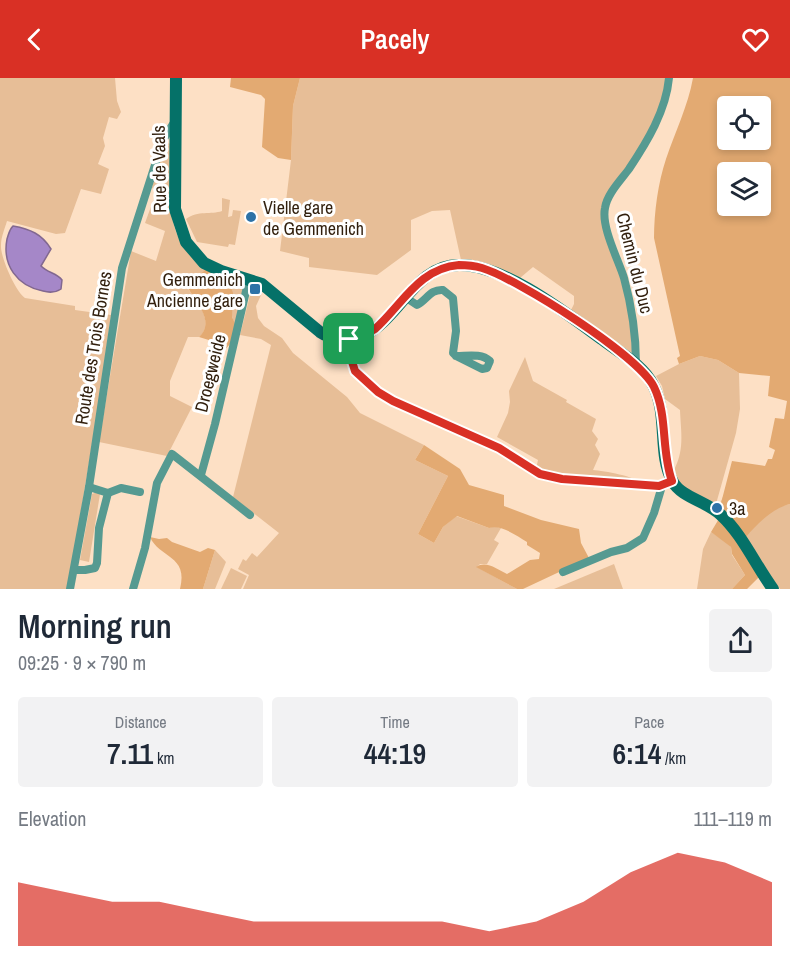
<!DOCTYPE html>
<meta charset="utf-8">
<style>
:root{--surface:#fff;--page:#f2f2f3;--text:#1f2937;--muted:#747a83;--accent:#d93025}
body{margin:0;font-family:"Archivo Narrow",sans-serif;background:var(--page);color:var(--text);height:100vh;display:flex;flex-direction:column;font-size:22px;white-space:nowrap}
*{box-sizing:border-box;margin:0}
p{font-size:20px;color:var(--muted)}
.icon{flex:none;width:33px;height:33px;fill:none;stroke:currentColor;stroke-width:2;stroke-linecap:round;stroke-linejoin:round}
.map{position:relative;height:511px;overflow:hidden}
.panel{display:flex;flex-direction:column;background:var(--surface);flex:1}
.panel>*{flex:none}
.controls{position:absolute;left:717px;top:18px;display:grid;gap:12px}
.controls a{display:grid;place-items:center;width:54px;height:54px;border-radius:6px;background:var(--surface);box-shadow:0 3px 9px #0003;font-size:30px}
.pin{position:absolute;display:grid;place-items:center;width:51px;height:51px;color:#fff;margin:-26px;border-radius:12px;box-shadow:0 3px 9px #0006}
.round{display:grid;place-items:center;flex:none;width:63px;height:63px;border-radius:6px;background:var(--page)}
.head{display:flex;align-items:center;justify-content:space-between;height:102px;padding:0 18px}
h1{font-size:33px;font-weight:600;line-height:45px}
.stats{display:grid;grid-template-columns:repeat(3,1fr);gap:9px;height:102px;padding:6px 18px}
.stats div{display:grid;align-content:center;border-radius:6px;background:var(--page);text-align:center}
.stats b{font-size:30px;font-weight:600}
.stats small{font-size:16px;font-weight:400}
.stats p{font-size:16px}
.chart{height:168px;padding:12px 18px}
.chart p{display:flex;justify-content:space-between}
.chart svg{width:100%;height:108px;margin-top:6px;fill:var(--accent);opacity:.7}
header{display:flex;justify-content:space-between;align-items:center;height:78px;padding:0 18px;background:var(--accent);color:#fff;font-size:27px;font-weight:600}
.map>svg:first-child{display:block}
.green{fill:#e7be97}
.forest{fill:#e3aa72;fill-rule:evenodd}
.water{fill:#a587c8;stroke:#826890;stroke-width:1.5}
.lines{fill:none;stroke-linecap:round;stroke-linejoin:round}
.street{stroke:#569a91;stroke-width:8}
.secondary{stroke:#057168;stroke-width:12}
.route-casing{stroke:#fff;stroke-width:12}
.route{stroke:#d93025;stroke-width:8}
.poi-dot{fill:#2d72a7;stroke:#fff;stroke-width:2}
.labels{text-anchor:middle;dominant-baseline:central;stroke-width:6;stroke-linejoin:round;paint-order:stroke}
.street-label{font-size:18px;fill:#311f0d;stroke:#fff}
.poi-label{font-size:18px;fill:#311f0d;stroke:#fff;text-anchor:start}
</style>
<header><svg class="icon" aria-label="back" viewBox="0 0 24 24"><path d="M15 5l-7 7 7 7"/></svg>Pacely<svg class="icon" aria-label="heart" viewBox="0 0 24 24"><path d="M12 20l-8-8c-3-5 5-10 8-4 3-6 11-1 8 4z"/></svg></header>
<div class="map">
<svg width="790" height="511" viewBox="0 0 790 511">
<rect width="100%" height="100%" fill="#fde0c5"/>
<g class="green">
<path d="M0 0H115L117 23 121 34 117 41 109 39 103 60 105 68 98 86 109 91 101 116 81 111 65 155 56 156 7 143C5 150 1 159 1 167 0 179 16 214 25 220L75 228V232L111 237 98 330 68 511H0Z"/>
<path d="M300 0H667C659 46 630 84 604 122L616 183 631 239 632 275 571 232 574 226V218L533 189 520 200 461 182 450 132 432 133 411 142V172L377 197 309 189V180L280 173 291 82 293 28Z"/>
<path d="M169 65 171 67C171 93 165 150 185 168 200 182 222 193 240 205L243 210 236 248C223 230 246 205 214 196 201 192 195 202 188 211 198 224 215 245 199 259H188L170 303V318L192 329 167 378 99 364 131 173 156 183 165 153 145 145 157 112 152 110C156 96 159 75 169 65Z"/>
<path d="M222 120 230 122 228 139 232 138 233 132 241 133 235 167 229 166 228 169 197 164 186 141C198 132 211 137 222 133Z"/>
<path d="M257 213 262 215 256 228 258 240 264 248 282 260 293 275 347 319 360 335 424 367 415 382 448 398 418 456 434 465 443 449 456 438 489 450 494 448 501 450 494 462 499 465 487 486H480L477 489 517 511H243L249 497 238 491 243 481 246 483 252 475 257 479 279 455 233 419 271 267 261 261 240 257 250 217Z"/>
<path d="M700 278 718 282 739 295 740 331 736 355 716 426 684 410 673 394C685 372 681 356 680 332L665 321 662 308 656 298 679 286Z"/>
<path d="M525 279 533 303 567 322 566 324 596 341 592 353 598 361 595 367 600 376 593 392C604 393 636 398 642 406L559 398 536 391 538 382 497 359 508 335 510 324 509 313Z"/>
<path d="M726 412 782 428 790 426V511H780L719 428Z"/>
<path d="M97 414 100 416 89 484 80 482 92 416Z"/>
<path d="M717 446 748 497 731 469 732 477 745 497 732 511H697L703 471 711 454 720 460Z"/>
<path d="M215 472 226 484 215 511H203Z"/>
<path d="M614 486 623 511H554Z"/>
<path d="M231 490 247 498 241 511H221Z"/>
</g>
<g class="forest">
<path d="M231 0H300L293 28 291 82 278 80 262 69 265 21 261 17 230 9Z"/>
<path d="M693 0H790V426C773 430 757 446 746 459L720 429 732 383 765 388 768 381H772L775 372 769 369 775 340 784 341 787 323 768 318 770 298 739 295 718 282 700 278 679 286 677 280 680 278 654 160C654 134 658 105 666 81 675 54 688 28 693 0ZM728 28H760V62H728ZM728 94H760V128H728Z"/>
<path d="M206 191 226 202 230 206 233 215 232 239 236 248 231 265 218 279 212 263 199 259C217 243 193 221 185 205 191 198 200 199 206 191Z"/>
<path d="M424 367 460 391 469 407 504 417V428L541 442 579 451 581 465 589 480 523 511H517L476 489C486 482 497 491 507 496L530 482 539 481 540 475 527 467V464C517 458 501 446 489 450L457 438 443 449 434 465 418 456 448 398 415 382Z"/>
<path d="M720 439 760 498 747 511H732L745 497 732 476 731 469 711 454Z"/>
<path d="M150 459 159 461 167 460 172 464 200 474 208 470 215 472 203 511H180C189 477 159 480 150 459Z"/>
</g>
<path class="water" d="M13 148C30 151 42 156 51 171L41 188C48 195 57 195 62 202L61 211C55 215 50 215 43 213 17 208 2 187 7 161 9 155 9 152 13 148Z"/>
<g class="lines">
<g class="street">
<path d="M405 219 417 227C427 222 430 211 443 212L453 220 456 253 453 275 456 278 482 291 487 290 490 283C481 275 468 278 456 278"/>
<path d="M349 261C349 296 366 305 393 323L499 370 540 396 562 401 662 408"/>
<path d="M636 286C636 257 632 229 624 200 618 181 601 149 605 130 607 116 621 102 629 91 647 64 666 33 669 0"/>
<path d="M201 397 215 346 247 209 251 202"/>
<path d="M108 415 121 410 140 414"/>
<path d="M74 492H85L95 490 97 485 99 450 108 415 89 409"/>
<path d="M563 494 611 474 627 470 643 460 654 435 662 408 666 406"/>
<path d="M70 511 89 409 122 190 163 62 175 43"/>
<path d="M133 511 145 470 157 405 172 376 250 437"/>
</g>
<path class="secondary" d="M176 0 175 131 186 164 204 185 221 193 262 206 320 254C327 259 334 259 342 260 395 265 406 186 460 187 505 187 567 236 603 262 620 275 643 287 653 307 669 337 657 377 673 404 681 419 708 424 721 437 742 456 756 488 773 511"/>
</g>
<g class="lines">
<g class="route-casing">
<path id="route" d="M459 187C467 187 475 188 482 190 518 201 638 277 654 309 668 338 661 373 672 403L659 408 562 401 540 396 499 370 393 323 378 314 355 293 349 274V261L366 256 375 251C402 227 419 190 459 187Z"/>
</g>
<use href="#route" class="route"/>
</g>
<g class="poi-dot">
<circle cx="251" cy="139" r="6"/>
<rect x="249" y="205" width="12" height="12" rx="3"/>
<circle cx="717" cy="430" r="6"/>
</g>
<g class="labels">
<g class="street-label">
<text transform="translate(159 91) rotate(-91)">Rue de Vaals</text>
<text transform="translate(635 185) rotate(76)">Chemin du Duc</text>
<text transform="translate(93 270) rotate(-81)">Route des Trois Bornes</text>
<text transform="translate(210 295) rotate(-76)">Droegweide</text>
</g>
<g class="poi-label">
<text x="263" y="129">Vielle gare<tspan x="263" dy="21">de Gemmenich</tspan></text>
<text x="243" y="201" text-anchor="end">Gemmenich<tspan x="243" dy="21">Ancienne gare</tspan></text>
<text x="729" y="430">3a</text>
</g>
</g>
</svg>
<div class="controls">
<a><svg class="icon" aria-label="locate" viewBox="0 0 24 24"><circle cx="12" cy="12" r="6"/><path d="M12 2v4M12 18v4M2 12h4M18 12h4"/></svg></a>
<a><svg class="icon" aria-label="layers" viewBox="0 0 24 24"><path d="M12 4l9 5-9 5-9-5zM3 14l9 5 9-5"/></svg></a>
</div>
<div class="pin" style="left:349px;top:261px;background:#1e9e55"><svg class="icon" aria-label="arrive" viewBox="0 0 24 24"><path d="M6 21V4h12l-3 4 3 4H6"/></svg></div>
</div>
<section class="panel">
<div class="head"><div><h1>Morning run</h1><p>09:25 · 9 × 790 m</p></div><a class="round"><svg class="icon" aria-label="share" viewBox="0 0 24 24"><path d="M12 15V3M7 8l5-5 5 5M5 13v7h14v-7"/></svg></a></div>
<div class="stats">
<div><p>Distance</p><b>7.11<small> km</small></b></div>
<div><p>Time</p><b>44:19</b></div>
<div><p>Pace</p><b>6:14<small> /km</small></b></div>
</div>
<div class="chart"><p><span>Elevation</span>111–119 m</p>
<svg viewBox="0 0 160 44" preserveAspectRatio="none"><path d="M0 44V18L10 22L20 26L30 26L40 30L50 34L60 34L70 34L80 34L90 34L100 38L110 34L120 26L130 14L140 6L150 10L160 18V44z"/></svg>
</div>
</section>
